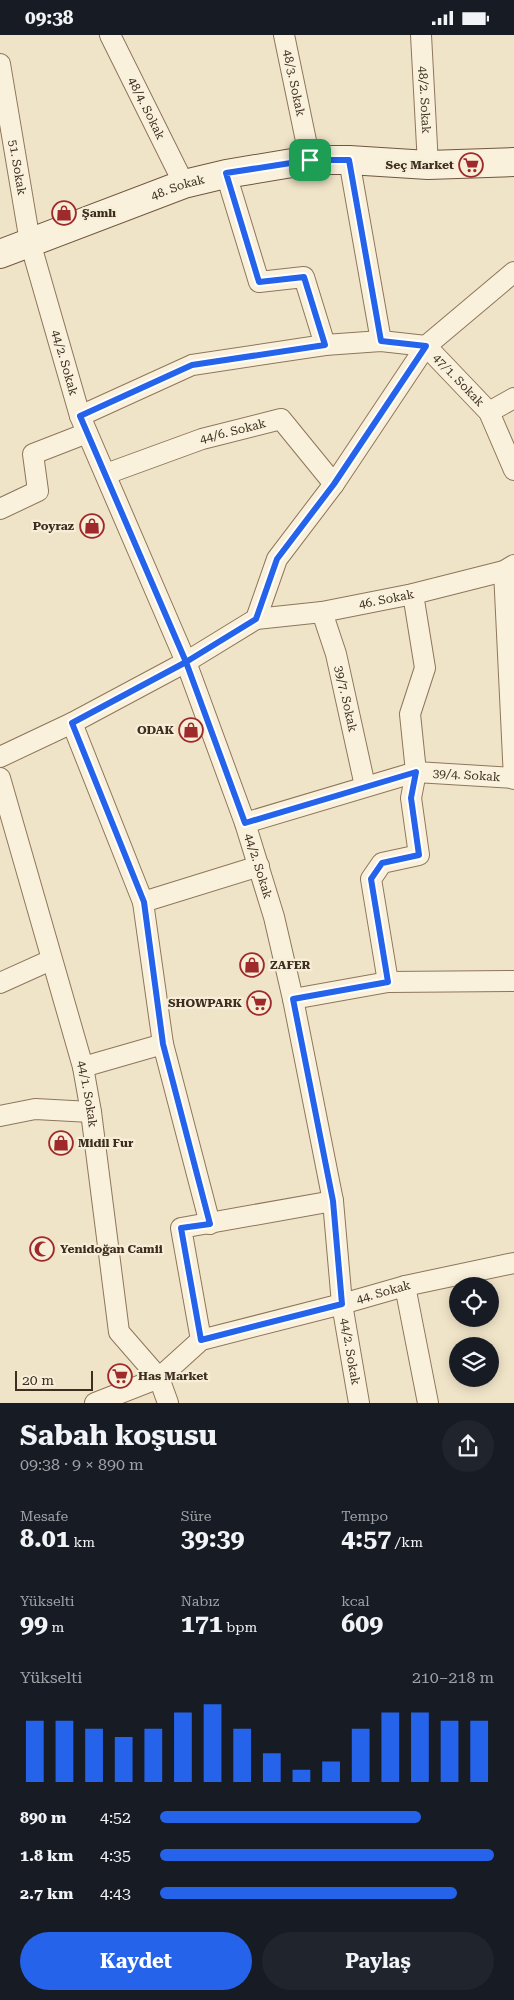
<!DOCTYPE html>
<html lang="tr">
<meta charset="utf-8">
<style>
:root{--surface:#171b24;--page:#20242c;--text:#f1f3f6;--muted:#9ea1a6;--accent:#2563eb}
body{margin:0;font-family:"Roboto Serif",serif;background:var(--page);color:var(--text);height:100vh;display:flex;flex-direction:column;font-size:19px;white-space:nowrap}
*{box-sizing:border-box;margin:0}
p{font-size:16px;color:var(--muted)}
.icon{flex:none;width:28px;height:28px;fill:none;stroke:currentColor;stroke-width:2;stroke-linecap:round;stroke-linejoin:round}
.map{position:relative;height:1368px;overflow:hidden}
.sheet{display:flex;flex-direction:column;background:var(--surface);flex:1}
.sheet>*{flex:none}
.buttons{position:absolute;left:449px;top:1242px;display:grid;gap:10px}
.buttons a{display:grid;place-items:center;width:50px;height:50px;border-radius:50%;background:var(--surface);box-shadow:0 2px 12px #0003;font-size:25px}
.scale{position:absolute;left:15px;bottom:12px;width:78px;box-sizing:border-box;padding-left:5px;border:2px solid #3d2e20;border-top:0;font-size:14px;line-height:18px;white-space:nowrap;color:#3d2e20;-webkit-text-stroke:4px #f7eed8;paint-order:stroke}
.pin{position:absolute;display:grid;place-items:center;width:42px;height:42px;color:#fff;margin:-21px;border-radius:10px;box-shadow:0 2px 8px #0006}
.round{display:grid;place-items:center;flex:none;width:52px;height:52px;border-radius:26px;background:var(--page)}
.head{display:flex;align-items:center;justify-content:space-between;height:85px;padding:0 20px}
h1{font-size:28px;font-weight:700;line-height:38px}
.figures{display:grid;grid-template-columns:repeat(3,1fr);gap:8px;height:85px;padding:5px 20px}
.figures div{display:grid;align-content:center}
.figures b{font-size:25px;font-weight:700}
.figures small{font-size:14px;font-weight:400}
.figures p{font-size:14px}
.chart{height:140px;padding:10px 20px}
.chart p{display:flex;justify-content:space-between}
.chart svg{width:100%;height:90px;margin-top:5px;stroke:var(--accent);stroke-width:6}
.action{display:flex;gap:10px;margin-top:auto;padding:10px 20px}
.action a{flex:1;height:58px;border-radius:30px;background:var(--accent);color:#fff;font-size:20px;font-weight:700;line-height:58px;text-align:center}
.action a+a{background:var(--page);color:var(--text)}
ul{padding:0 20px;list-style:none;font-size:16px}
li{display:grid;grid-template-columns:80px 60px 1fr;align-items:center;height:38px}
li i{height:12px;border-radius:6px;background:var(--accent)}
.status{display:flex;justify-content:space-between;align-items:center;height:35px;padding:0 25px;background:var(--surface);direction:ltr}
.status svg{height:14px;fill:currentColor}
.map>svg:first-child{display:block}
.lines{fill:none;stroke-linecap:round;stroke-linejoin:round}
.minor-casing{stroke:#8d765c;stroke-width:22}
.secondary-casing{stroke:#6f573f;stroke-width:30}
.minor{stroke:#faf1dc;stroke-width:20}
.secondary{stroke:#faf1dc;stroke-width:28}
.route-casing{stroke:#fff;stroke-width:10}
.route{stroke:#2563eb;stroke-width:6}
.labels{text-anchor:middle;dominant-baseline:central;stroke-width:4.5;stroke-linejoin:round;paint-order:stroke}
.street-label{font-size:12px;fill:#3d2e20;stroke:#f7eed8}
.poi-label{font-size:12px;font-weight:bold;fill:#3d2e20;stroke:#f7eed8;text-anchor:start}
</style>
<div class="status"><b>09:38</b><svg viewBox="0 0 49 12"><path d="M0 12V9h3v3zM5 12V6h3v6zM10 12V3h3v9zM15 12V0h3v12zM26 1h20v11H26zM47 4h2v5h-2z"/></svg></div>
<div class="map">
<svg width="514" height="1368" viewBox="0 0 514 1368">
<rect width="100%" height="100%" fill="#f0e4c8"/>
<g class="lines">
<g class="minor-casing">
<g id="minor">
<path id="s1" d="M110 0 184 149"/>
<path id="s2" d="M284 0 310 125"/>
<path id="s3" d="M421 0 428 130"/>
<path id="s4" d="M0 29 30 207 80 381 186 627 245 788 274 882 293 964 333 1166 342 1269 359 1368"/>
<path d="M349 125 381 306"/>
<path d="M226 139 259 247 304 242 325 310"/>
<path d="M489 377 514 363"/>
<path id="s5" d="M80 381 192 330 325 310 381 306 426 311 489 377 514 435"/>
<path id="s6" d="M106 439 202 404 281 384 334 449"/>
<path d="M0 474 38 456 33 419 87 398"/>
<path d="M504 536 514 744"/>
<path id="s7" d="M322 577 336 619 365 751"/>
<path id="s8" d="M256 584 322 577 413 559 504 536 514 530"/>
<path d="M72 688 143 867 163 1009 210 1189"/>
<path d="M0 722 72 688 186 627 256 584 277 524 334 449 426 311 514 237"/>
<path id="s9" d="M0 743 83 1032 91 1077 119 1297 159 1343 168 1368"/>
<path id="s10" d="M245 788 416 737 514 743"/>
<path d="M143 867 259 831"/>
<path d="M388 947 371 844 382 828 419 820 411 763 416 737 410 679 425 633 413 559"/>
<path d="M0 948 51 925"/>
<path d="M293 964 388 947 514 946"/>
<path d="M83 1032 163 1009"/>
<path d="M0 1081 35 1074 91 1077"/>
<path d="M405 1251 428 1368"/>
<path d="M201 1305 181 1193 333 1166"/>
<path id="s11" d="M95 1368 159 1343 201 1305 342 1269 405 1251 514 1228"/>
</g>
</g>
<g class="secondary-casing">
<g id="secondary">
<path id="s12" d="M0 219 184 149 226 139 310 125H349L428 130 514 127"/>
</g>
</g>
<use href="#minor" class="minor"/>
<use href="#secondary" class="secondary"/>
</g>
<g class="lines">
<g class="route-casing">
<path id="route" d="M310 125H349L381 306 426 311 334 449 277 524 256 584 186 627 72 688 144 867 163 1009 210 1189 181 1193 201 1305 342 1269 333 1166 293 964 388 947 371 844 382 828 419 820 411 763 416 737 245 788 186 627 80 381 192 330 325 310 304 242 259 247 226 138 310 125"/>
</g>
<use href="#route" class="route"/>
</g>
<defs>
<g id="supermarket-ring" transform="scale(1.25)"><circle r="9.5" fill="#f7eed8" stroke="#9e2a2b" stroke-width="1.5"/><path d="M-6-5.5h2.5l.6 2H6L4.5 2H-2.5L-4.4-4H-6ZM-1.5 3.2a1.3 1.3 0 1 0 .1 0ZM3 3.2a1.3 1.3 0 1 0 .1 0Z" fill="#9e2a2b"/></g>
<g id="shop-ring" transform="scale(1.25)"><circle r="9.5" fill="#f7eed8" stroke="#9e2a2b" stroke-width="1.5"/><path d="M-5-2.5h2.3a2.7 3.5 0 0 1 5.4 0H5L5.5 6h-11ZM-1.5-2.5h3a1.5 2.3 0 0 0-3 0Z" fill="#9e2a2b"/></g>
<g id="mosque-ring" transform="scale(1.25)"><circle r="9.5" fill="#f7eed8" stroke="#9e2a2b" stroke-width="1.5"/><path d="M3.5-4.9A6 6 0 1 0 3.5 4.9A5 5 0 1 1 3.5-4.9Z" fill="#9e2a2b"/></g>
</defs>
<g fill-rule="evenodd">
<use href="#supermarket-ring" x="471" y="130"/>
<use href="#shop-ring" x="64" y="178"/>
<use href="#shop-ring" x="92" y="491"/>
<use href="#shop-ring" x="191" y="695"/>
<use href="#shop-ring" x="252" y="930"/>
<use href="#supermarket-ring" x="259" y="968"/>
<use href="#shop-ring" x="61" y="1108"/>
<use href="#mosque-ring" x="42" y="1214"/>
<use href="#supermarket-ring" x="120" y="1341"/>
</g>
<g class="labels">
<g class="street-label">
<text stroke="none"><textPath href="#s2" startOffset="49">48/3. Sokak</textPath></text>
<text stroke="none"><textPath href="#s3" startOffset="65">48/2. Sokak</textPath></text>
<text stroke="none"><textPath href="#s1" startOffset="82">48/4. Sokak</textPath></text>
<text stroke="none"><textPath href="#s4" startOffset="105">51. Sokak</textPath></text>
<text stroke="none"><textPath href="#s12" startOffset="190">48. Sokak</textPath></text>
<text stroke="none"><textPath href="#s4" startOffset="306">44/2. Sokak</textPath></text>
<text stroke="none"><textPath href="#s5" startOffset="406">47/1. Sokak</textPath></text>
<text stroke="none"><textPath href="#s6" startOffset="134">44/6. Sokak</textPath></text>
<text stroke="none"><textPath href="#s8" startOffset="132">46. Sokak</textPath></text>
<text stroke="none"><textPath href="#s7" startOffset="90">39/7. Sokak</textPath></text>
<text stroke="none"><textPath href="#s10" startOffset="229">39/4. Sokak</textPath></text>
<text stroke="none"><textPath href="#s4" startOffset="846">44/2. Sokak</textPath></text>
<text stroke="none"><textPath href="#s9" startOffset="328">44/1. Sokak</textPath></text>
<text stroke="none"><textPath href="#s11" startOffset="314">44. Sokak</textPath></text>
<text stroke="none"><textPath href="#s4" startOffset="1341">44/2. Sokak</textPath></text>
</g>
<g class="poi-label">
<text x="454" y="130" text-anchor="end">Seç Market</text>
<text x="82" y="178">Şamlı</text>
<text x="74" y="491" text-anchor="end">Poyraz</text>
<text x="174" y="695" text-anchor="end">ODAK</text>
<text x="270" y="930">ZAFER</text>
<text x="242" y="968" text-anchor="end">SHOWPARK</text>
<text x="78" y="1108">Midil Fur</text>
<text x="60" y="1214">Yenidoğan Camii</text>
<text x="138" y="1341">Has Market</text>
</g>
</g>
</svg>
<div class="buttons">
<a><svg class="icon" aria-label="locate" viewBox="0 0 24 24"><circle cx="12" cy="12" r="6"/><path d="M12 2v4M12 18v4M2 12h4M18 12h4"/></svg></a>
<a><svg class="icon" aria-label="layers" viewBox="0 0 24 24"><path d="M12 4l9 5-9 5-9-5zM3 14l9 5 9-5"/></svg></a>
</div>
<div class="scale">20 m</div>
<div class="pin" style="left:310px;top:125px;background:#1e9e55"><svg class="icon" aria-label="arrive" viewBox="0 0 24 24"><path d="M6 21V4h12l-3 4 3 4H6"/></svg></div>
</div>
<section class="sheet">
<div class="head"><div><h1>Sabah koşusu</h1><p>09:38 · 9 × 890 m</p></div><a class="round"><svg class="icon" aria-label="share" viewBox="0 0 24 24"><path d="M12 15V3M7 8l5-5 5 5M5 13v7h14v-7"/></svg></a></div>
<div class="figures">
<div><p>Mesafe</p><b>8.01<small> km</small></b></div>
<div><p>Süre</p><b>39:39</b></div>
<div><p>Tempo</p><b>4:57<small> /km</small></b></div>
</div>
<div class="figures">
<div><p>Yükselti</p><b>99<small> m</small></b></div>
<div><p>Nabız</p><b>171<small> bpm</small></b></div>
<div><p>kcal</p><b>609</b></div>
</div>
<div class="chart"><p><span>Yükselti</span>210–218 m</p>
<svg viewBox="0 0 160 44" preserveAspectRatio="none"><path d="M5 44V14M15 44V14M25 44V18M35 44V22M45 44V18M55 44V10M65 44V6M75 44V18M85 44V30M95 44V38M105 44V34M115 44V18M125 44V10M135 44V10M145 44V14M155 44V14"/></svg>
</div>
<ul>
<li><b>890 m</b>4:52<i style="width:78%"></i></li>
<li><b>1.8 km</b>4:35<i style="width:100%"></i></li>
<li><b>2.7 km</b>4:43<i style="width:89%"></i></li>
</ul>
<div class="action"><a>Kaydet</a><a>Paylaş</a></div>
</section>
